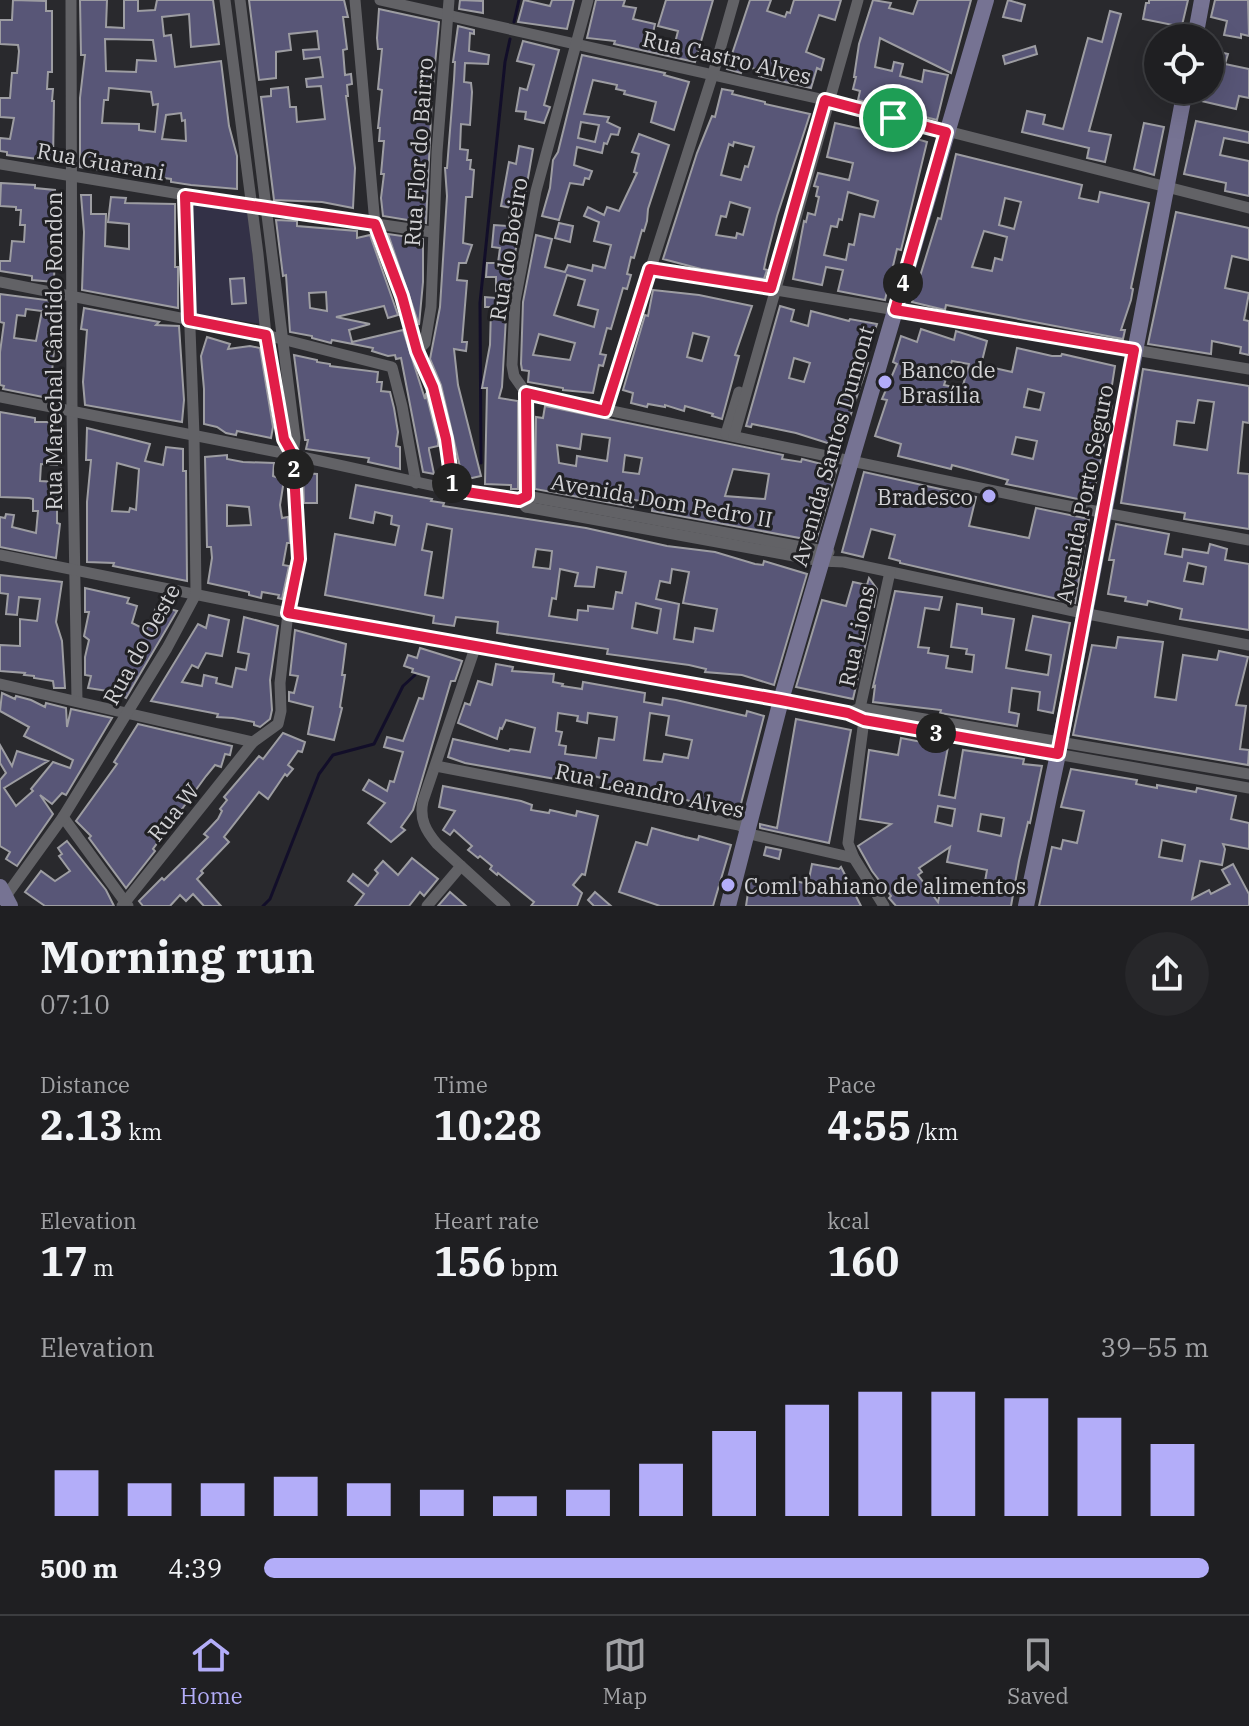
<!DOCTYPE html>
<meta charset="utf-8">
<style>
:root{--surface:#1f1f22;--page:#27272a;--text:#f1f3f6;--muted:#a1a2a5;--line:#3c3d40;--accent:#b3adf9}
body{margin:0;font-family:"IBM Plex Serif",serif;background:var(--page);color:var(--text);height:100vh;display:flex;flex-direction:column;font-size:30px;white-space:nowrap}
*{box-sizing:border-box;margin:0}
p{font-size:26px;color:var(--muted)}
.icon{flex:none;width:44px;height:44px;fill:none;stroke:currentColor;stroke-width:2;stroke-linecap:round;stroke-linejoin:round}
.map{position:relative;height:906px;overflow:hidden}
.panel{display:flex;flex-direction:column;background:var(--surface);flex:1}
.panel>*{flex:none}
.buttons{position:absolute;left:1144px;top:24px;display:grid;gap:16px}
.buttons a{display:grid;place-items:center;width:80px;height:80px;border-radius:50%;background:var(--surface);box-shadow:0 8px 32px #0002,0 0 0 2px var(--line);font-size:40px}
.pin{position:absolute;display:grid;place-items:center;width:68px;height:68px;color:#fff;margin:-34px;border:4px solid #fff;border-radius:50%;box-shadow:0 2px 8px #0007}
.km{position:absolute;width:40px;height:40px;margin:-20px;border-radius:50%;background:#222;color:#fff;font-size:22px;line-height:40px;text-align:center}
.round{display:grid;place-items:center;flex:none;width:84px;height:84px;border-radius:42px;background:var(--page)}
.overview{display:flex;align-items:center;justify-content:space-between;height:136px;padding:0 40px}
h1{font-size:44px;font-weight:700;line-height:60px}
.stats{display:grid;grid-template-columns:repeat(3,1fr);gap:12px;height:136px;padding:8px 40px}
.stats div{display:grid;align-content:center}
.stats b{font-size:40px;font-weight:700}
.stats small{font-size:22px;font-weight:400}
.stats p{font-size:22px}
.chart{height:224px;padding:16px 40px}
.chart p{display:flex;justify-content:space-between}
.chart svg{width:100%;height:144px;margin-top:8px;stroke:var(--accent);stroke-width:6}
ul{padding:0 40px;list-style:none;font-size:26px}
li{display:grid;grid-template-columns:128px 96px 1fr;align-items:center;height:60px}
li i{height:20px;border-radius:10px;background:var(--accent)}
.menu{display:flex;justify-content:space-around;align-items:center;height:112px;border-top:2px solid var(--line);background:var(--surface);font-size:22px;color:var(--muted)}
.menu a{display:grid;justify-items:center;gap:4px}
.menu .current{color:var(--accent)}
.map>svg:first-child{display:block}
.green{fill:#333147}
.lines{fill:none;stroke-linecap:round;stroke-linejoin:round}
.stream{stroke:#120e29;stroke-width:3}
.building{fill:#585677;stroke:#9d9da2;stroke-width:2;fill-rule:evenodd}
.street{stroke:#626266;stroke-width:11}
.secondary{stroke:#767393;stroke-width:16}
.route-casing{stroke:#fff;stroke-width:16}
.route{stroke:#e11d48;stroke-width:10}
.poi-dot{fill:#b3adf9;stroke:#202023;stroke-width:3}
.labels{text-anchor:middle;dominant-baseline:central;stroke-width:6;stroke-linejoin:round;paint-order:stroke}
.street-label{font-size:22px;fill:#d2d2d5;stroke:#202023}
.poi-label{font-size:22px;fill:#d2d2d5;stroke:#202023;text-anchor:start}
</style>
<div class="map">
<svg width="1249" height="906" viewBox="0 0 1249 906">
<rect width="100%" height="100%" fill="#29292d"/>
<path class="green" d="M191 203 248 210 260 324 197 314Z"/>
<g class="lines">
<g class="stream">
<path d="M514 22 519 0"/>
<path d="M481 463 480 303 505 62 510 39"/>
<path d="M263 906 270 899 319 774 333 755 374 744 403 686 415 675"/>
</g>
</g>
<g class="building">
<path d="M13 0 46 1V11H52V72H48L47 89H53L52 101H54L53 161 7 155V152L0 151V138L10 139 14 118 0 117V98H10L12 73H17L19 51 18 45 0 44V20H12Z"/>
<path d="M80 0H107L106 27 124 28V0H138V11L155 10 157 0H213L219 44 191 47 189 14 162 17 164 36 171 35 175 67 221 61 229 126 237 156V189L191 185 171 182V179L80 167V98L85 55H81ZM105 39 153 40 156 61 137 60 136 72 106 71ZM109 88 151 92 153 105 158 104 155 132 139 130V124L102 123 104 100H108ZM181 113 182 121 185 120 186 141 162 139 166 115Z"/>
<path d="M249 0H344L348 17H343L347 49 343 50 345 75 351 74 352 84 347 85 348 96H346L355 168 353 208 322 202 274 200 261 97 271 96V89L288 87 290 107H296L297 122 325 119 321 86 307 87 306 79 323 77 320 57 304 59 303 50 319 49 317 31 289 34 291 50 276 52V78L259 80Z"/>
<path d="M460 0 483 1V13L459 9Z"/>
<path d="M524 0 550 6 552 0H574L567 29 518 22Z"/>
<path d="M596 0H625L623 6 636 8 633 19 655 24 651 41 674 47 678 31 658 26 666 0H713L695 62 614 44 615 41 587 38Z"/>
<path d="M750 0H771L767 11 785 17 787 12 790 13 794 0H841L835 20 819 15 806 52 824 59 821 70 817 68 811 88 759 76 760 71 744 65 741 73 727 69Z"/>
<path d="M873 0 891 3 889 8 913 14 918 0H971L951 73 880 38 875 67 892 71 894 62 903 64 900 76 922 82 924 70 948 75 937 120 858 100 860 91 853 89 856 77H854L859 44Z"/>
<path d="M1008 0 1025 5 1021 21 1003 17Z"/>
<path d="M1149 0H1188L1179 38H1170L1173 25 1143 19 1146 3H1149Z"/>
<path d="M1215 0H1248L1249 36 1241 34V38L1224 35 1227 21 1211 17Z"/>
<path d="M379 9 439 22 432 96 426 223 383 216 381 198 384 174H381L384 141H379L380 128H378L382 90 378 89 382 49H378L377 38Z"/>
<path d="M1110 11 1121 14 1089 131 1111 135 1105 162 1087 158 1089 148 1022 132 1027 111 1045 115 1043 124 1063 129 1088 38 1102 42Z"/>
<path d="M458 26 474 30V34L470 33 469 51 489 55 488 64 465 63 464 82 471 83 472 92 470 125 461 124 460 149 468 150 467 160H471L470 169 474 170 472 197H466L463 243 472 245 466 263H459L457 280 467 281 462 342H467L466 351 454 349 458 385 481 476 463 480 441 385 430 359 440 307 447 196 445 168H447L454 80 455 62H453Z"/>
<path d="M523 41 559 50 544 105 550 107 544 123 525 119 526 112 516 111 520 88 527 90 534 65 517 61Z"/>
<path d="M1035 46 1037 54 1005 64 1003 56Z"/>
<path d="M1210 50 1228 54 1225 64 1249 69V98L1239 96 1236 109 1197 100 1199 90H1210Z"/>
<path d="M582 55 665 73 664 75 689 82 674 130 651 122 656 102 624 94 625 91 616 89 617 85 593 80 584 114 609 117 607 122 620 128 618 135 611 134 607 144 604 143 602 153 577 147 574 165 592 171 589 179 585 178 583 185 570 183 559 220 542 216 550 188 553 160 558 152ZM581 122 599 125 595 142 578 138Z"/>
<path d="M722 89 733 91 732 94 765 102V104L810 114 777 216 766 259 764 269 767 270 764 279 701 269 663 259 697 153 712 116 715 117ZM734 142 754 147 748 167 745 166 741 180 721 175 729 144 733 146ZM730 202 750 208 743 235 737 233 736 238 716 235 721 216 726 217Z"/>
<path d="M1196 121 1249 132V143L1224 138 1220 155 1249 161V196L1225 191 1226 183 1184 174Z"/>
<path d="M835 123 910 140V137L927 142 901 250 897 249 885 300 838 291 843 270 826 267 822 285 793 279 804 221 806 222 808 213 815 215 819 197 816 196 818 187 814 186 818 173 849 180 853 163 827 157ZM848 192 878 201 874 217 860 214 854 245 849 244 846 260 824 255 831 226 837 227 839 219 842 220Z"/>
<path d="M1144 123 1164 127 1154 175 1134 169Z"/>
<path d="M639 134 669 145 648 209 647 221 644 231 642 230 634 258 631 257 627 274 631 275 627 289 623 288 611 329 607 328 600 354 606 355 603 366 599 365 593 393 563 390V388L528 382 529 371 522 370 521 364 523 302 536 235 552 239 545 267 565 272 568 265 592 271 593 265 605 268 611 245 594 241 599 222 584 216 588 207 604 215 607 207 619 211 637 173 634 172 639 154 632 152ZM567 275 585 280 578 305 598 310 594 327 554 315ZM539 334 575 343 570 360 533 355Z"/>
<path d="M519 146 533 149 507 300 502 387 499 398 518 401V489H511V485L485 484 487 388H482L490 345 491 307H485V297L496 298V277H486L487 263H498L500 248 492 247 494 225 508 226 511 208 501 206 509 162 516 164Z"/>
<path d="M956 154 1082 185 1079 198 1098 202 1100 192 1149 203 1131 288 1133 289 1131 300 1121 330H1125L1123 339 946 305 945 310 912 302 938 218 941 219ZM1005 198 1021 202 1014 229 999 225ZM984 231 1007 237 1002 260 995 258 992 271 972 267Z"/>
<path d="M1 183 35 185V188L55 190 52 244H55L54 282 32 280V276L0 271V261H10L12 241 24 242 25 225H20L21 210H16V207L0 206Z"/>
<path d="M81 195H91V214H106L105 246 129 249V224L108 222 111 197 126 198 125 203 175 204V267H178V308L82 290 84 232Z"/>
<path d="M1176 212 1249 228V260L1232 256 1225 288 1249 293 1244 320 1249 321V355L1240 353 1241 347 1212 341 1211 354 1148 344Z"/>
<path d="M276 220 297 221V226L357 231V238L370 235 398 315 388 318 384 306 336 317 370 324 349 330 352 342 403 330 425 399 426 393 438 441V446L429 448V450L434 474 423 472 401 358 396 359 395 355 388 356 372 351 373 348 332 340 331 343 312 338V336L290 332 286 275 283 276ZM326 292 327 311 310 308 309 293Z"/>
<path d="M559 223 573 226 570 242 555 238Z"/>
<path d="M388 234 423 239V282L419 325Z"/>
<path d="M244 278 246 303 232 304 230 279Z"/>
<path d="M653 290 699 295 752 306 735 355 739 356 722 419 712 416 713 414 685 406 684 411 665 405V407L648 404 647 407 631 403 633 393 623 390 645 315 648 316ZM693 333 709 337 702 361 687 357Z"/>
<path d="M0 294 54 301 51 324H54L55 340 52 372H55L53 385 60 386 58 400 3 389 4 386 0 385V352L4 323 0 322ZM26 309 42 311 36 341 14 338 17 315 25 316Z"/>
<path d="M780 306 794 310 791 321 808 326 811 311 849 321 850 319 877 324 869 347 866 362 868 363 840 447 796 433 752 424 751 427 746 426ZM794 358 810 363 804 382 789 378Z"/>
<path d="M84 308 159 322 156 325 179 326 184 400 182 422 85 405 83 382 87 330 81 329Z"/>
<path d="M921 329 954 340 956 331 987 341 981 365 1012 372 1017 348 1052 356H1061L1062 354 1115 366 1109 404 1112 405 1092 502 1006 484 1008 480 952 465 951 469 898 456 901 444 875 436 887 400 882 399 897 364 893 362 901 336 917 342ZM952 361 969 364 962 389 944 385ZM1028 389 1044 393 1040 410 1024 407ZM1016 437 1037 441 1033 459 1012 454Z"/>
<path d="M207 337 230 344 228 349 250 346 260 348 273 427 271 438 237 431 236 435 226 433 217 427 204 424V389L201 356Z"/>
<path d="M294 355 317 360V362L330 364V366L378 372 377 382H382L381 391 390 392 394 408 398 432 396 446 400 447V469L368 462 369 458 306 449 308 440H305Z"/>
<path d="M1143 369 1249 386V423L1243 422 1238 473 1249 474V529L1184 519 1185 513 1121 503ZM1198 400 1214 402 1207 450 1174 445 1177 421 1194 423Z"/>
<path d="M545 406 783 455 782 459 801 462 802 459 837 468 816 541 652 511 653 503 634 500 633 507 535 489 536 417 543 418ZM582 434 610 438 607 461 577 456 576 466 559 463 557 445 580 449ZM625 455 642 458 639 474 623 472ZM733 469 769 474 765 499 725 496Z"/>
<path d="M0 412 35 418V422H61L57 465 41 464 40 481 57 482V523L60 524 56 558 0 547V517L5 518 6 514 14 515 12 527 36 533 38 511H33V499L29 498 0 497Z"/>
<path d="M87 428 150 444 145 461 163 465 166 447 183 449V471H186L187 581 113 566 114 563 87 562V502L91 460H86ZM117 463 139 469 136 510 130 508 129 512 112 511Z"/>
<path d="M227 455V459L243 462 274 463 273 476 284 480 280 505 282 518 288 517 290 543H287L283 565 289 566 282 599 278 598 279 595 262 592 261 598 249 595V592L208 583 212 558 211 547H207L205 457ZM227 505 249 507 251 525 227 526Z"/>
<path d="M864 472 976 497 969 526 1029 538 1036 508 1089 519 1075 603 900 563V561L889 558 895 535 871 529 863 557 842 552Z"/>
<path d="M303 473 317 474V503H304Z"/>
<path d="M356 485 432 499 431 501 444 503 443 506 586 528 667 546 715 552 755 564 763 565 764 561 807 574 774 685 742 675 705 672 706 669 689 665 607 654 608 649 497 633 498 622 456 617 454 626 433 623 434 616 325 595 335 534 395 545 399 526 391 524 392 516 375 512 373 523 350 518ZM427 524 452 529 443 598 425 595 432 552 422 550ZM536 549 552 551 550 569 533 567ZM597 567 626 572 622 593 616 592 613 609 588 606V611L578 610 577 620 549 616 552 598 556 599 560 569 578 573 575 586 594 587ZM672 569 689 572 683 603 717 609 713 631 695 628 693 642 674 639 679 604 656 599 660 581 670 583ZM636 603 661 609 657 633 632 628Z"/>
<path d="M1116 524 1169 534 1165 554 1182 557 1183 549 1208 553 1210 544 1227 549 1225 560 1249 564V630L1180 619 1182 609 1148 601 1147 605 1125 601 1126 597 1108 594 1114 560H1109ZM1188 563 1206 567 1203 584 1184 581Z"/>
<path d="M0 575 62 582 56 622 62 641 65 688H54L53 681 34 678V676L24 675 25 673 0 671V645L20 646V619L37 621 40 599 19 597 17 615 6 614 8 594 0 593Z"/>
<path d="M869 578 877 589 874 607 866 606 861 622 870 625 853 699 796 687 822 600 846 606 853 582 867 585Z"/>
<path d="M85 588 129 598 127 603 137 606 132 623 146 630 157 606 177 611 126 698 114 692 88 688 91 676 85 675V657L89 640 84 636 89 612H85Z"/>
<path d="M895 591 942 597 939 610 925 608 918 647 929 648 928 653 948 656 946 668 972 672 974 655 966 654 967 649 951 647 957 604 982 608V614L1014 619 1006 668 1048 675 1051 655 1026 650 1033 616 1070 623 1053 713 1038 710 1040 692 1012 688 1009 712 1019 714 1017 726 940 713 941 710 873 702 875 686 873 687Z"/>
<path d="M209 615 229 620 222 656 206 653 198 668 192 665 182 682 202 686 204 675 217 678 216 683 232 687 236 668 246 670 249 654 238 652 244 617 278 626 270 680 272 710 270 719 260 727 254 725V722L233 718 217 717 218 714 151 701 198 624 206 628Z"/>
<path d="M295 630 346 644 342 675H345L340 707 342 708 334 740 308 734 313 707 289 701V692L294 693 298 676 290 675Z"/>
<path d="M1118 637 1163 642 1155 697 1176 700 1183 655 1217 660 1219 651 1248 657 1236 705 1246 706 1240 749 1249 750 1248 765 1073 735 1092 645 1116 648Z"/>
<path d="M420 648 462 661 455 681H451L413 810 401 827 405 830 391 842 368 823 385 803 363 790 369 780 387 791 390 781 394 782 403 752 384 747 387 737 403 741 419 698 423 699 429 677 412 672 413 669 404 666 408 655 417 658Z"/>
<path d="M496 664 513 667 512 671 554 674 553 682 563 684 562 686 582 689 583 682 645 693 644 702 662 705 663 698 676 700 746 716 747 711 764 716 738 815 683 799 682 804 663 800V797L634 793 635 790 616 787 615 792 603 790 605 779 594 776 573 773 572 780H561L465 763 448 757 453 739 509 751 510 749 530 752 535 728 506 720 502 729 500 728 497 739 458 723 465 703 470 705 478 681 492 685ZM558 713 578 716 577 721 587 723 588 713 617 717 614 740 599 738 596 758 565 754 566 746 559 745 562 732 556 731ZM650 713 669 716 666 735 692 740 688 758 664 754 662 762 644 760Z"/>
<path d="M2 693 15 699 16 696 31 700 45 707 46 703 66 708 67 727 71 709 112 718 66 795 62 793 52 804 40 795 53 814 17 866 6 859 10 852 0 846V780L6 773 0 763V745L12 766 17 751 48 761 4 788 16 806 33 791 31 789 53 762 70 768 73 760 24 736 29 727 0 711Z"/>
<path d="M796 719 851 730 829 843 760 828V824L777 828Z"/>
<path d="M138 724 232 746 230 755 225 754 221 767 215 765 206 776 153 849 155 851 126 888 89 838 91 836 76 821 117 764 114 762Z"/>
<path d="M283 733 305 742 302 752 298 751 288 765 293 769 287 776 285 774 268 799 259 792 224 837 229 842 201 871 203 873 197 879 221 906H204L193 894 186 901 180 895 170 906H143L139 901 162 878 164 880 208 837 204 834 218 819 222 811 220 809 227 800 224 797 259 756 263 759Z"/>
<path d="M901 738 948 747 939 795 955 798 963 750 1024 759 1023 764 1042 766 1030 823 1028 822 1019 861 1011 906H896L889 898 891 896 872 871 858 846 891 824 860 819 869 750 898 755ZM938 806 955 809 952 826 935 822ZM981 814 1004 818 1001 836 978 831ZM950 847 947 862 987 870 984 887 942 883 938 902 918 875 922 872 919 868Z"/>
<path d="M1071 769 1137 780 1136 784 1157 788V785L1196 792 1197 788 1236 796 1231 819 1249 823V849L1223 844 1225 849 1222 865 1200 861 1192 899 1209 890 1211 894 1230 884 1222 870 1233 864 1249 894V906H1039L1052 847 1061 849 1063 840 1077 843 1084 811 1061 807ZM1162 840 1185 845 1182 861 1159 857Z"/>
<path d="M443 786 521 801 532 805 531 810 549 813 550 810 576 816 577 811 598 816 585 875 582 874 573 885 582 893 577 906H531L534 902 498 873 497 875 490 869 492 866 480 856 478 858 468 850 472 846 454 830 450 835 443 830 455 811 439 807Z"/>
<path d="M652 828 685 837 698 840 699 836 731 845 713 906H660L619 892 636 842 647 845Z"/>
<path d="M67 841 106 890 114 906H45L25 892 41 871 55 881 70 871 59 856 62 854 58 848Z"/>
<path d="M766 847 781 850 779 859 764 855Z"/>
<path d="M412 858 438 879 424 896 420 892 409 906H355L364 894 348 881 353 874 368 886 378 873 375 870 383 861 398 875Z"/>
<path d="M812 864 839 869 841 867 861 906H746L750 879 789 888 791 880 808 884Z"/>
<path d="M450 892 466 906H438Z"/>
<path d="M595 892 611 906H594L588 900Z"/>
</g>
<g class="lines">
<g class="street">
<path d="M71 0 72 411 77 701"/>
<path d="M225 0 258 254 266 335 284 439 292 454"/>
<path d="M355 0 375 224 402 296 417 351 433 387 446 439 453 490"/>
<path d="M380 0 825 100 1249 208"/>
<path d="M0 164 252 206 432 232"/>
<path d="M650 269 1249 369"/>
<path d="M0 282 266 335 392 367 402 406 416 483"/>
<path d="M417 351 425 343 431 307 437 152 449 0"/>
<path d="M526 393 1047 502 1249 540"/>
<path d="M0 397 293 455 453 490 519 500"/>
<path d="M605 411 713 74 734 0"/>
<path d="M726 434 739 392"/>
<path d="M734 436 858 0"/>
<path d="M520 499 527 496 829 552"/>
<path d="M519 500 526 507 559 513 821 561 844 562 1083 613 1249 645"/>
<path d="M526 507 528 414 526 393 514 376 512 365 515 301 536 191 588 0"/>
<path d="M0 555 288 613 781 700 848 713 864 720 1249 788"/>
<path d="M476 645 423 801C419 819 426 831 437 844L505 906"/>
<path d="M0 684 253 742"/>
<path d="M860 708 890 572"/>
<path d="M848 713 860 708 1249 774"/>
<path d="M862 714 864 720 848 843 854 858 884 906"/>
<path d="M436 766 739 825 754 835 854 858"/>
<path d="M63 817 128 906"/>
<path d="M3 900 63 817 167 648 196 594 194 435 185 196"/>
<path d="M122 906 253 742 278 724 281 711 280 683 288 613 299 559 293 455 295 438 240 0"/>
<path d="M427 906 461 866"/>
</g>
<g class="secondary">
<path d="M1195 38 1202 0"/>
<path d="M0 887 10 906"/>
<path d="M728 906 781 700 986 0"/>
<path d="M1026 906 1058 754 1185 90"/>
</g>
</g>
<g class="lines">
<g class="route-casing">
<path id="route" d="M825 100 946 132 895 310 1134 350 1058 754 864 720 848 713 781 700 288 613 299 559 293 455 284 439 266 335 189 320 185 196 375 224 402 296 417 351 433 387 446 439 453 490 519 500 527 496 526 393 605 411 650 269 771 288Z"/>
</g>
<use href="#route" class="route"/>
</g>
<g class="poi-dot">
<circle cx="885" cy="382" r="8"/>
<circle cx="989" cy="496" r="8"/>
<circle cx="728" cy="885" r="8"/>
</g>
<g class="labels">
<g class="street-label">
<text transform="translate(727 57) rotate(13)">Rua Castro Alves</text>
<text transform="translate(418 152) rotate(-86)">Rua Flor do Bairro</text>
<text transform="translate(101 161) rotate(10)">Rua Guarani</text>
<text transform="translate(508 249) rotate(-81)">Rua do Boeiro</text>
<text transform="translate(53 351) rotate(-90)">Rua Marechal Cândido Rondon</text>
<text transform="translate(832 446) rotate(-74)">Avenida Santos Dumont</text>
<text transform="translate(1084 494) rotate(-79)">Avenida Porto Seguro</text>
<text transform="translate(662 500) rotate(10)">Avenida Dom Pedro II</text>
<text transform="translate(856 636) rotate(-78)">Rua Lions</text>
<text transform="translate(141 644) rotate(-61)">Rua do Oeste</text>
<text transform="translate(650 790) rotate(12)">Rua Leandro Alves</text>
<text transform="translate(173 812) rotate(-51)">Rua W</text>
</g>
<g class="poi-label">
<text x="901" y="369">Banco de<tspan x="901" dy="25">Brasília</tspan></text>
<text x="973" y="496" text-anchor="end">Bradesco</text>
<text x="744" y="885">Coml bahiano de alimentos</text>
</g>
</g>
</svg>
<div class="buttons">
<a><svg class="icon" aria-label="locate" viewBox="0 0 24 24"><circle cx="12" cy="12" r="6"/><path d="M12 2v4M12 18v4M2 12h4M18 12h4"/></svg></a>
</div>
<div class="pin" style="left:893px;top:118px;background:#1e9e55"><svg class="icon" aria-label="arrive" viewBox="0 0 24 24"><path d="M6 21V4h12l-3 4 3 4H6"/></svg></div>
<b class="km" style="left:452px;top:483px">1</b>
<b class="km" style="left:294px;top:469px">2</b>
<b class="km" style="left:936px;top:733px">3</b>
<b class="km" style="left:903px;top:283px">4</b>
</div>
<section class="panel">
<div class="overview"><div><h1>Morning run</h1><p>07:10</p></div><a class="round"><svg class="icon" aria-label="share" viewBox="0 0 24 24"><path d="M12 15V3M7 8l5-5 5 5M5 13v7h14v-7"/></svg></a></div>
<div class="stats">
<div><p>Distance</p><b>2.13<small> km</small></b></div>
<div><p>Time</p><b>10:28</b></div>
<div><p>Pace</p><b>4:55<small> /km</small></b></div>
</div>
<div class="stats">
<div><p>Elevation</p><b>17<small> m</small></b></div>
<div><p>Heart rate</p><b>156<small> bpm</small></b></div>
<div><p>kcal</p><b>160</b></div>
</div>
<div class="chart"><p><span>Elevation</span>39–55 m</p>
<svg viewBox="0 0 160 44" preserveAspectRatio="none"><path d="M5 44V30M15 44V34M25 44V34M35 44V32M45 44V34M55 44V36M65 44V38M75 44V36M85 44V28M95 44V18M105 44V10M115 44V6M125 44V6M135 44V8M145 44V14M155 44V22"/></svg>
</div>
<ul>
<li><b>500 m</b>4:39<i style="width:100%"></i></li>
</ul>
</section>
<nav class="menu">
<a class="current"><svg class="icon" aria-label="home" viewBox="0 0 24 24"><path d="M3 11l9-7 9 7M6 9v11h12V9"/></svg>Home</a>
<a><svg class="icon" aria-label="map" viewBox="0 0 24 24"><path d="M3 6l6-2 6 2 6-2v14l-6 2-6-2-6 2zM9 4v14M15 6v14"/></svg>Map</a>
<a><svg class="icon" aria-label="saved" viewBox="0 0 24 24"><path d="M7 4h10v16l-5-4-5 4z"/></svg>Saved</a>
</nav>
